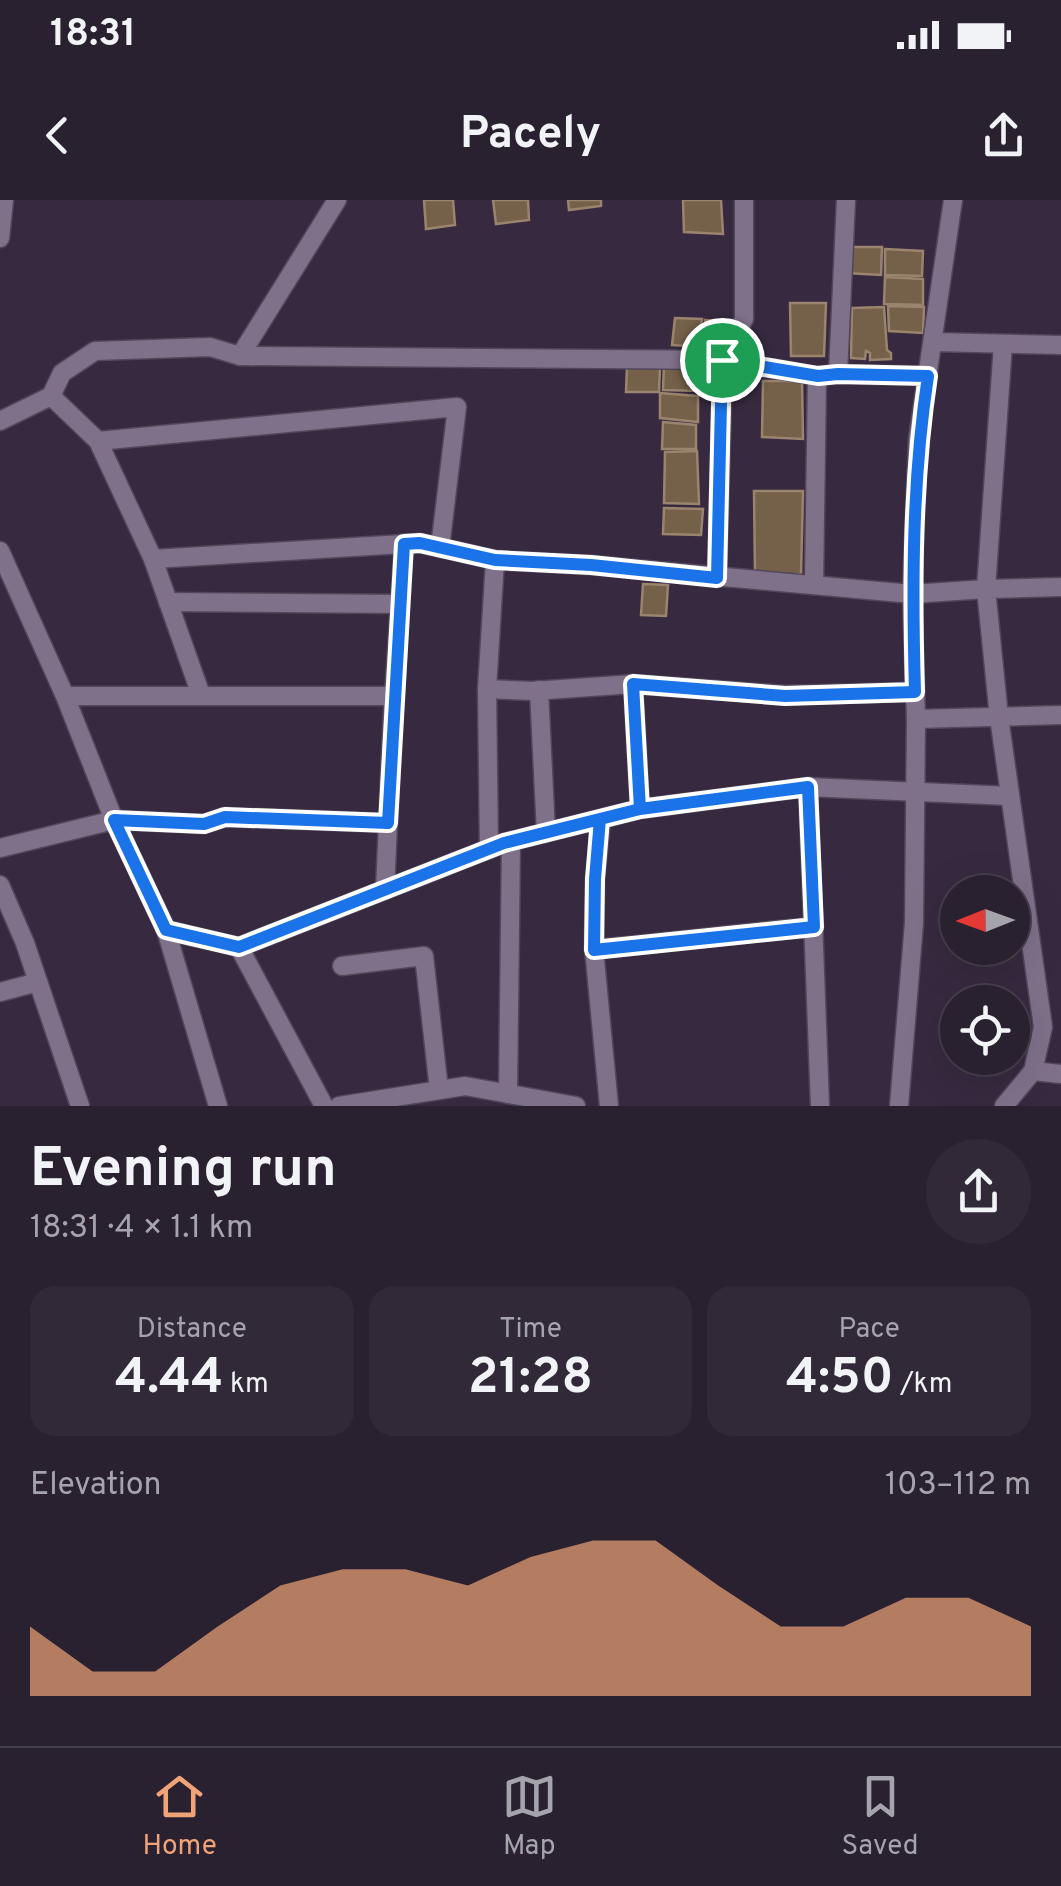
<!DOCTYPE html>
<meta charset="utf-8">
<style>
:root{--surface:#292030;--page:#312838;--text:#f1f3f6;--muted:#a5a3ab;--line:#453e4c;--accent:#efa377}
body{margin:0;font-family:Overpass,sans-serif;background:var(--page);color:var(--text);height:100vh;display:flex;flex-direction:column;font-size:38px;white-space:nowrap}
*{box-sizing:border-box;margin:0}
p{font-size:32px;color:var(--muted)}
.icon{flex:none;width:55px;height:55px;fill:none;stroke:currentColor;stroke-width:2;stroke-linecap:round;stroke-linejoin:round}
.map{position:relative;height:906px;overflow:hidden}
.drawer{display:flex;flex-direction:column;background:var(--surface);flex:1}
.drawer>*{flex:none}
.needle{width:65px;rotate:269deg}
.controls{position:absolute;left:940px;top:675px;display:grid;gap:20px}
.controls a{display:grid;place-items:center;width:90px;height:90px;border-radius:50%;background:var(--surface);box-shadow:0 10px 40px #0002,0 0 0 2px var(--line);font-size:50px}
.pin{position:absolute;display:grid;place-items:center;width:85px;height:85px;color:#fff;margin:-42px;border:5px solid #fff;border-radius:50%;box-shadow:0 2px 10px #0007}
.round{display:grid;place-items:center;flex:none;width:105px;height:105px;border-radius:52px;background:var(--page)}
.summary{display:flex;align-items:center;justify-content:space-between;height:170px;padding:0 30px}
h1{font-size:55px;font-weight:700;line-height:75px}
.stats{display:grid;grid-template-columns:repeat(3,1fr);gap:15px;height:170px;padding:10px 30px}
.stats div{display:grid;align-content:center;border-radius:25px;background:var(--page);text-align:center}
.stats b{font-size:50px;font-weight:700}
.stats small{font-size:28px;font-weight:400}
.stats p{font-size:28px}
.chart{height:280px;padding:20px 30px}
.chart p{display:flex;justify-content:space-between}
.chart svg{width:100%;height:180px;margin-top:10px;fill:var(--accent);opacity:.7}
.status{display:flex;justify-content:space-between;align-items:center;height:70px;padding:0 50px;background:var(--surface);direction:ltr}
.status svg{height:28px;fill:currentColor}
header{display:flex;justify-content:space-between;align-items:center;height:130px;padding:0 30px;background:var(--surface);font-size:45px;font-weight:700}
.dock{display:flex;justify-content:space-around;align-items:center;height:140px;border-top:2px solid var(--line);background:var(--surface);font-size:28px;color:var(--muted)}
.dock a{display:grid;justify-items:center;gap:5px}
.dock .current{color:var(--accent)}
.map>svg:first-child{display:block}
.building{fill:#75614a;stroke:#9a846d;stroke-width:2.5}
.lines{fill:none;stroke-linecap:round;stroke-linejoin:round}
.minor-casing{stroke:#52475a;stroke-width:21}
.minor{stroke:#80718b;stroke-width:18}
.route-casing{stroke:#fff;stroke-width:20}
.route{stroke:#1a73e8;stroke-width:12}
</style>
<div class="status"><b>18:31</b><svg viewBox="0 0 49 12"><path d="M0 12V9h3v3zM5 12V6h3v6zM10 12V3h3v9zM15 12V0h3v12zM26 1h20v11H26zM47 4h2v5h-2z"/></svg></div>
<header><svg class="icon" aria-label="back" viewBox="0 0 24 24"><path d="M15 5l-7 7 7 7"/></svg>Pacely<svg class="icon" aria-label="share" viewBox="0 0 24 24"><path d="M12 15V3M7 8l5-5 5 5M5 13v7h14v-7"/></svg></header>
<div class="map">
<svg width="1061" height="906" viewBox="0 0 1061 906">
<rect width="100%" height="100%" fill="#372a40"/>
<g class="building">
<path d="M424 0H453L455 25 426 29Z"/>
<path d="M493 0H528L529 20 496 24Z"/>
<path d="M568 0H601V6L569 10Z"/>
<path d="M683 0H721L723 34 684 32Z"/>
<path d="M847 47H882L881 75 846 73Z"/>
<path d="M885 49 923 51 922 76 885 75Z"/>
<path d="M885 77 923 79V105L884 104Z"/>
<path d="M790 103H826L824 156H791Z"/>
<path d="M888 106 924 107 923 133 889 131Z"/>
<path d="M884 107 887 150 891 153V159L870 160V153L866 151 865 159 851 158 852 108Z"/>
<path d="M675 118 702 119 699 139H707V153H687V146L672 145Z"/>
<path d="M705 120 731 121 729 142 710 152 709 137 705 135Z"/>
<path d="M627 166 660 167 659 192H626Z"/>
<path d="M664 166H701L700 191 663 190Z"/>
<path d="M763 181H802L803 239 762 237Z"/>
<path d="M660 193 698 196V222L660 218Z"/>
<path d="M663 222 696 225V249H662Z"/>
<path d="M697 251 699 304 664 303 665 252Z"/>
<path d="M754 291H803L801 374 755 375Z"/>
<path d="M664 308 703 309 701 335 663 334Z"/>
<path d="M643 384 668 385 666 416 641 415Z"/>
</g>
<g class="lines">
<g class="minor-casing">
<g id="minor">
<path d="M0 38 4 0"/>
<path d="M933 142 1061 145"/>
<path d="M240 156 337 0"/>
<path d="M838 174 846 0"/>
<path d="M51 196 62 173 95 151 210 147 240 156 723 160 817 176"/>
<path d="M0 221 51 196 98 241 153 359 420 343 495 360 591 365 912 394 918 239 953 0"/>
<path d="M98 241 457 207 440 348"/>
<path d="M0 351 65 496 114 620 166 730 239 747 324 906"/>
<path d="M153 359 201 495"/>
<path d="M495 360 487 489 533 491 633 484 640 609"/>
<path d="M717 378 723 160 744 119V0"/>
<path d="M814 385 817 176 838 174 927 176"/>
<path d="M168 402 400 404"/>
<path d="M633 484 785 495 915 492"/>
<path d="M487 489 489 649"/>
<path d="M539 490 546 633"/>
<path d="M65 496H394L404 344"/>
<path d="M916 519 1061 515"/>
<path d="M808 587 820 906"/>
<path d="M601 619 595 679 594 749C667 743 740 733 814 727"/>
<path d="M0 648 114 620 204 624 225 617 388 623"/>
<path d="M0 685 25 743 80 906"/>
<path d="M385 690 394 489"/>
<path d="M166 730 218 906"/>
<path d="M239 747 504 643 640 609 808 587 1010 596"/>
<path d="M594 749 609 906"/>
<path d="M342 766 424 756 439 890"/>
<path d="M0 792 38 782"/>
<path d="M1033 871 1061 874"/>
<path d="M508 894 511 641"/>
<path d="M339 906 465 886 576 906"/>
<path d="M899 906 914 723 916 519 912 394 986 389 1003 144"/>
<path d="M1004 906 1033 871 1043 827 999 517 986 389 1061 387"/>
</g>
</g>
<use href="#minor" class="minor"/>
</g>
<g class="lines">
<g class="route-casing">
<path id="route" d="M722 160 717 378 591 365 495 360 420 343 404 344 388 623 225 617 204 624 114 620 166 730 239 747 504 643 640 609 808 587 814 727 594 750 595 679 600 619 640 609 633 484 785 496 915 492C912 386 912 281 928 176L838 174 818 176 722 160"/>
</g>
<use href="#route" class="route"/>
</g>
</svg>
<div class="controls">
<a><svg class="needle" viewBox="-14 -14 28 28"><path d="M0-13l5 13h-10z" fill="#e53935"/><path d="M0 13l5-13h-10z" fill="#a5a3ab"/></svg></a>
<a><svg class="icon" aria-label="locate" viewBox="0 0 24 24"><circle cx="12" cy="12" r="6"/><path d="M12 2v4M12 18v4M2 12h4M18 12h4"/></svg></a>
</div>
<div class="pin" style="left:722px;top:160px;background:#1e9e55"><svg class="icon" aria-label="arrive" viewBox="0 0 24 24"><path d="M6 21V4h12l-3 4 3 4H6"/></svg></div>
</div>
<section class="drawer">
<div class="summary"><div><h1>Evening run</h1><p>18:31 · 4 × 1.1 km</p></div><a class="round"><svg class="icon" aria-label="share" viewBox="0 0 24 24"><path d="M12 15V3M7 8l5-5 5 5M5 13v7h14v-7"/></svg></a></div>
<div class="stats">
<div><p>Distance</p><b>4.44<small> km</small></b></div>
<div><p>Time</p><b>21:28</b></div>
<div><p>Pace</p><b>4:50<small> /km</small></b></div>
</div>
<div class="chart"><p><span>Elevation</span>103–112 m</p>
<svg viewBox="0 0 160 44" preserveAspectRatio="none"><path d="M0 44V27L10 38L20 38L30 27L40 17L50 13L60 13L70 17L80 10L90 6L100 6L110 17L120 27L130 27L140 20L150 20L160 27V44z"/></svg>
</div>
</section>
<nav class="dock">
<a class="current"><svg class="icon" aria-label="home" viewBox="0 0 24 24"><path d="M3 11l9-7 9 7M6 9v11h12V9"/></svg>Home</a>
<a><svg class="icon" aria-label="map" viewBox="0 0 24 24"><path d="M3 6l6-2 6 2 6-2v14l-6 2-6-2-6 2zM9 4v14M15 6v14"/></svg>Map</a>
<a><svg class="icon" aria-label="saved" viewBox="0 0 24 24"><path d="M7 4h10v16l-5-4-5 4z"/></svg>Saved</a>
</nav>
